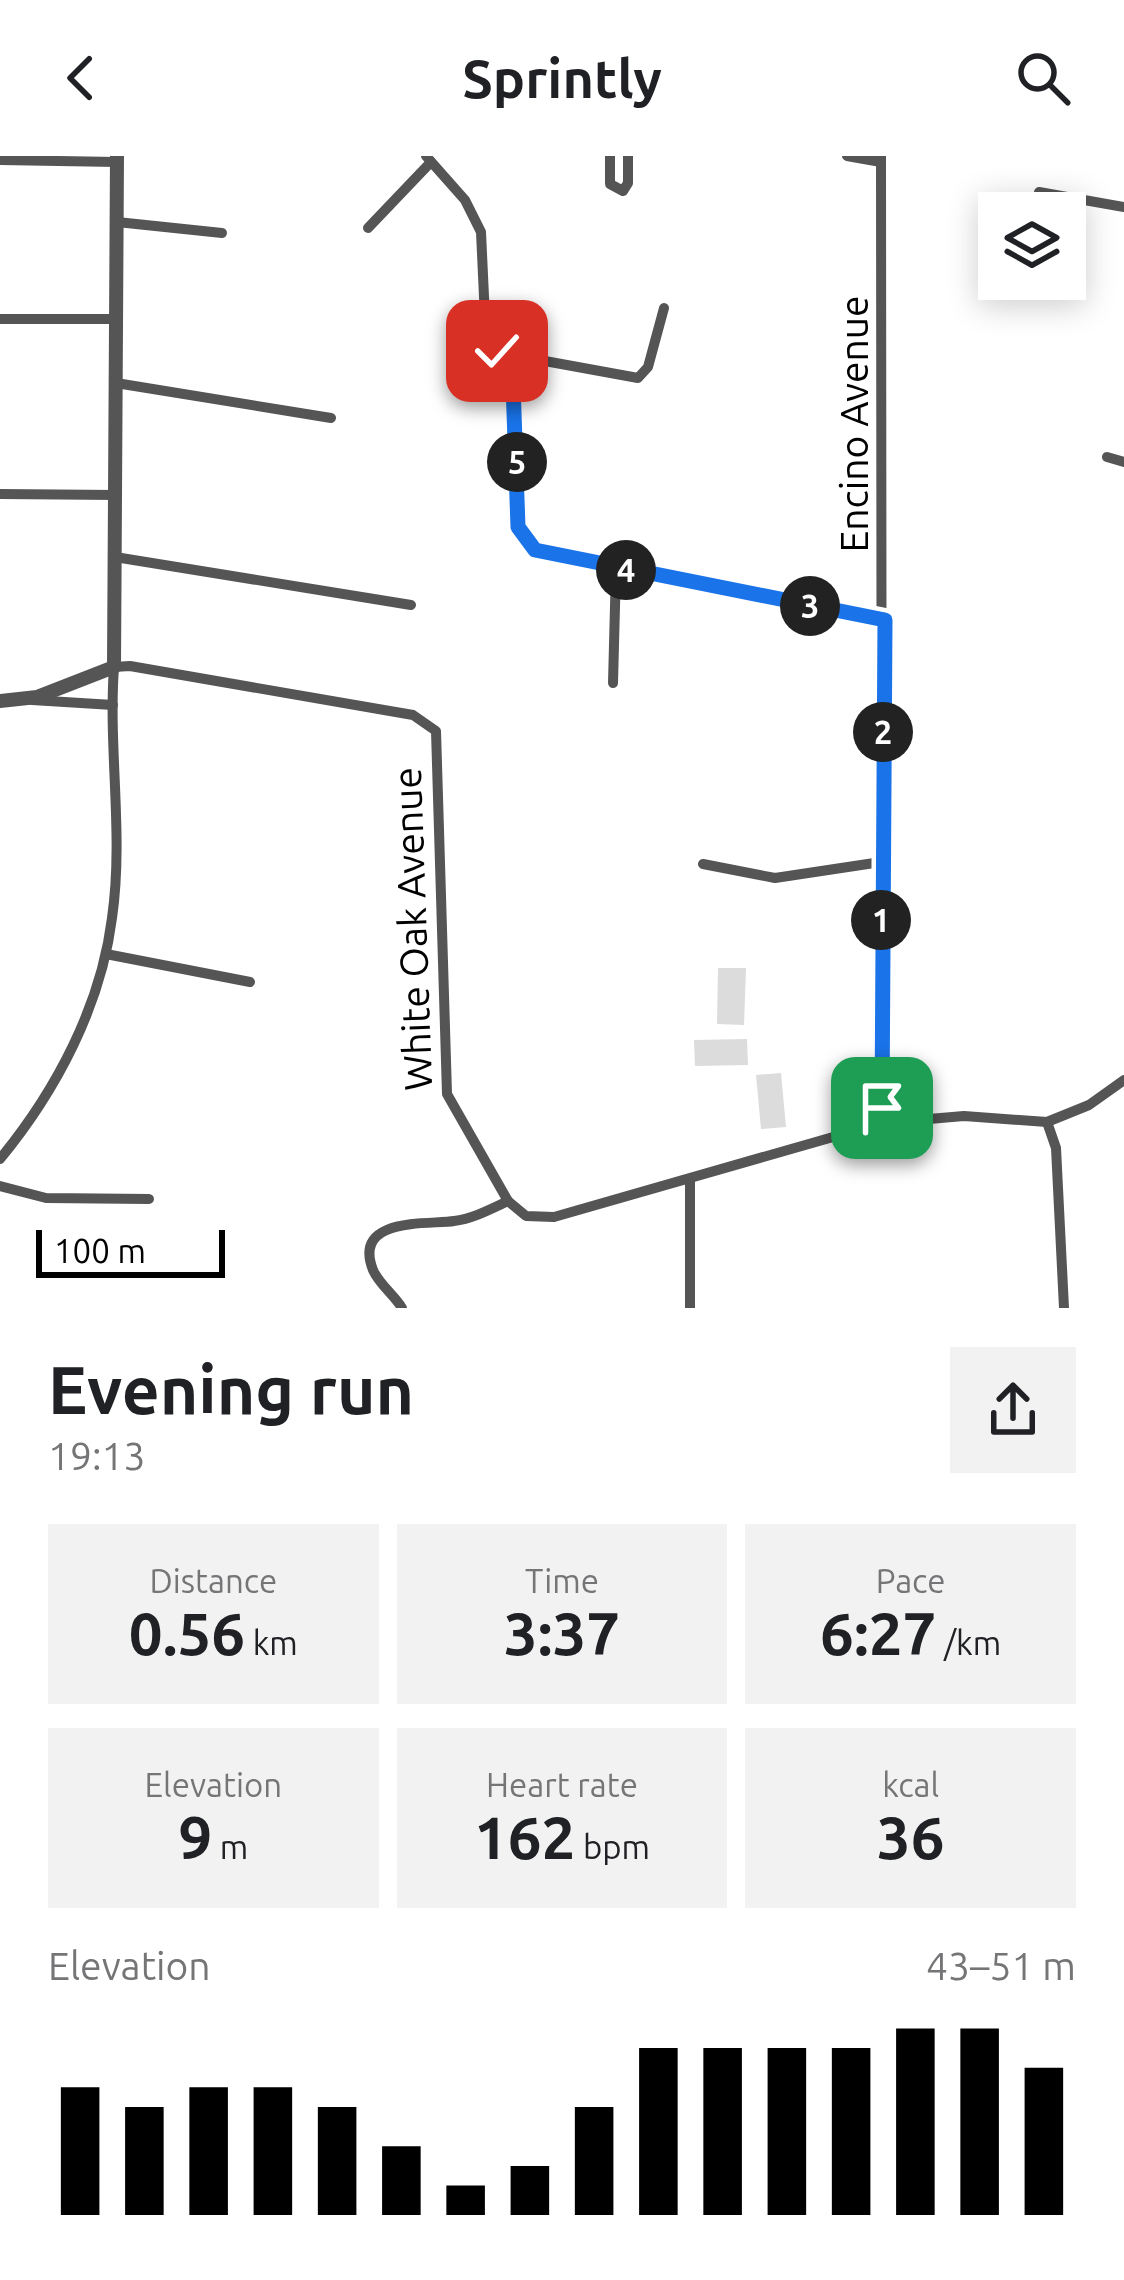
<!DOCTYPE html>
<meta charset="utf-8">
<style>
:root{--surface:#fff;--page:#f2f2f2;--text:#202124;--muted:#757577;--accent:#000}
body{margin:0;font-family:Ubuntu,sans-serif;background:var(--page);color:var(--text);height:100vh;display:flex;flex-direction:column;font-size:45px;white-space:nowrap}
*{box-sizing:border-box;margin:0}
p{font-size:39px;color:var(--muted)}
.icon{flex:none;width:66px;height:66px;fill:none;stroke:currentColor;stroke-width:2;stroke-linecap:round;stroke-linejoin:round}
.map{position:relative;height:1152px;overflow:hidden}
.details{display:flex;flex-direction:column;background:var(--surface);flex:1}
.details>*{flex:none}
.fabs{position:absolute;left:978px;top:36px;display:grid;gap:24px}
.fabs a{display:grid;place-items:center;width:108px;height:108px;border-radius:0px;background:var(--surface);box-shadow:0 6px 30px #0003;font-size:60px}
.scale{position:absolute;left:36px;bottom:30px;width:189px;box-sizing:border-box;padding-left:12px;border:6px solid #000;border-top:0;font-size:33px;line-height:42px;white-space:nowrap;color:#000;-webkit-text-stroke:9px #fff;paint-order:stroke}
.pin{position:absolute;display:grid;place-items:center;width:102px;height:102px;color:#fff;margin:-51px;border-radius:24px;box-shadow:0 6px 18px #0006}
.km{position:absolute;width:60px;height:60px;margin:-30px;border-radius:50%;background:#222;color:#fff;font-size:33px;line-height:60px;text-align:center}
.round{display:grid;place-items:center;flex:none;width:126px;height:126px;border-radius:0px;background:var(--page)}
.head{display:flex;align-items:center;justify-content:space-between;height:204px;padding:0 48px}
h1{font-size:66px;font-weight:700;line-height:90px}
.metrics{display:grid;grid-template-columns:repeat(3,1fr);gap:18px;height:204px;padding:12px 48px}
.metrics div{display:grid;align-content:center;border-radius:0px;background:var(--page);text-align:center}
.metrics b{font-size:60px;font-weight:700}
.metrics small{font-size:33px;font-weight:400}
.metrics p{font-size:33px}
.chart{height:336px;padding:24px 48px}
.chart p{display:flex;justify-content:space-between}
.chart svg{width:100%;height:216px;margin-top:12px;stroke:var(--accent);stroke-width:6}
header{display:flex;justify-content:space-between;align-items:center;height:156px;padding:0 48px;background:var(--surface);font-size:54px;font-weight:700}
.map>svg:first-child{display:block}
.pitch{fill:#dcdcdc}
.lines{fill:none;stroke-linecap:round;stroke-linejoin:round}
.minor{stroke:#555;stroke-width:10}
.tertiary{stroke:#555;stroke-width:14}
.route-casing{stroke:#fff;stroke-width:24}
.route{stroke:#1a73e8;stroke-width:15}
.labels{text-anchor:middle;dominant-baseline:central;stroke-width:9;stroke-linejoin:round;paint-order:stroke}
.street-label{font-size:39px;fill:#000;stroke:#fff}
</style>
<header><svg class="icon" aria-label="back" viewBox="0 0 24 24"><path d="M15 5l-7 7 7 7"/></svg>Sprintly<svg class="icon" aria-label="search" viewBox="0 0 24 24"><circle cx="10" cy="10" r="6"/><path d="M15 15l6 6"/></svg></header>
<div class="map">
<svg width="1124" height="1152" viewBox="0 0 1124 1152">
<rect width="100%" height="100%" fill="#fff"/>
<g class="pitch">
<path d="M718 812H746L744 869 717 868Z"/>
<path d="M747 883 748 909 695 910 694 884Z"/>
<path d="M781 917 786 971 761 973 756 919Z"/>
</g>
<g class="lines">
<g class="minor">
<path d="M426 0 465 44 481 76 486 184 512 199 518 371 524 385 548 400 885 464"/>
<path d="M610 0V28L623 35 628 27V0"/>
<path d="M847 0 881 6"/>
<path d="M881 0 882 967"/>
<path d="M0 4 117 6"/>
<path d="M1039 36 1124 51"/>
<path d="M117 66 222 77"/>
<path d="M368 72 431 6"/>
<path d="M0 163H116"/>
<path d="M512 199 638 222 648 211 664 152"/>
<path d="M116 227 331 262"/>
<path d="M1107 301 1124 306"/>
<path d="M0 338 116 339"/>
<path d="M115 401 411 449"/>
<path d="M613 527 616 412"/>
<path d="M32 544 113 549"/>
<path d="M703 708 775 722 881 706"/>
<path d="M106 798 250 826"/>
<path d="M1047 966 1056 992 1064 1152"/>
<path d="M0 1003C56 935 101 850 112 762 124 679 108 594 114 511L130 510 413 559 436 575 447 938 508 1045 526 1060 554 1061 882 967 964 960 1047 966 1089 949 1124 924"/>
<path d="M0 1030 46 1042 149 1043"/>
<path d="M402 1152C394 1139 379 1128 373 1114 352 1060 430 1069 454 1065 472 1063 491 1053 508 1045"/>
<path d="M690 1152V1025"/>
</g>
<path class="tertiary" d="M0 545 37 541 114 511 117 0"/>
</g>
<g class="lines">
<g class="route-casing">
<path id="route" d="M497 195 512 199 518 371 535 394 885 464 882 952"/>
</g>
<use href="#route" class="route"/>
</g>
<g class="labels">
<g class="street-label">
<text transform="translate(853 268) rotate(-90)">Encino Avenue</text>
<text transform="translate(412 773) rotate(-92)">White Oak Avenue</text>
</g>
</g>
</svg>
<div class="fabs">
<a><svg class="icon" aria-label="layers" viewBox="0 0 24 24"><path d="M12 4l9 5-9 5-9-5zM3 14l9 5 9-5"/></svg></a>
</div>
<div class="scale">100 m</div>
<div class="pin" style="left:882px;top:952px;background:#1e9e55"><svg class="icon" aria-label="arrive" viewBox="0 0 24 24"><path d="M6 21V4h12l-3 4 3 4H6"/></svg></div>
<div class="pin" style="left:497px;top:195px;background:#d93025"><svg class="icon" aria-label="check" viewBox="0 0 24 24"><path d="M5 12l5 5 9-10"/></svg></div>
<b class="km" style="left:881px;top:764px">1</b>
<b class="km" style="left:883px;top:576px">2</b>
<b class="km" style="left:810px;top:450px">3</b>
<b class="km" style="left:626px;top:414px">4</b>
<b class="km" style="left:517px;top:306px">5</b>
</div>
<section class="details">
<div class="head"><div><h1>Evening run</h1><p>19:13</p></div><a class="round"><svg class="icon" aria-label="share" viewBox="0 0 24 24"><path d="M12 15V3M7 8l5-5 5 5M5 13v7h14v-7"/></svg></a></div>
<div class="metrics">
<div><p>Distance</p><b>0.56<small> km</small></b></div>
<div><p>Time</p><b>3:37</b></div>
<div><p>Pace</p><b>6:27<small> /km</small></b></div>
</div>
<div class="metrics">
<div><p>Elevation</p><b>9<small> m</small></b></div>
<div><p>Heart rate</p><b>162<small> bpm</small></b></div>
<div><p>kcal</p><b>36</b></div>
</div>
<div class="chart"><p><span>Elevation</span>43–51 m</p>
<svg viewBox="0 0 160 44" preserveAspectRatio="none"><path d="M5 44V18M15 44V22M25 44V18M35 44V18M45 44V22M55 44V30M65 44V38M75 44V34M85 44V22M95 44V10M105 44V10M115 44V10M125 44V10M135 44V6M145 44V6M155 44V14"/></svg>
</div>
</section>
